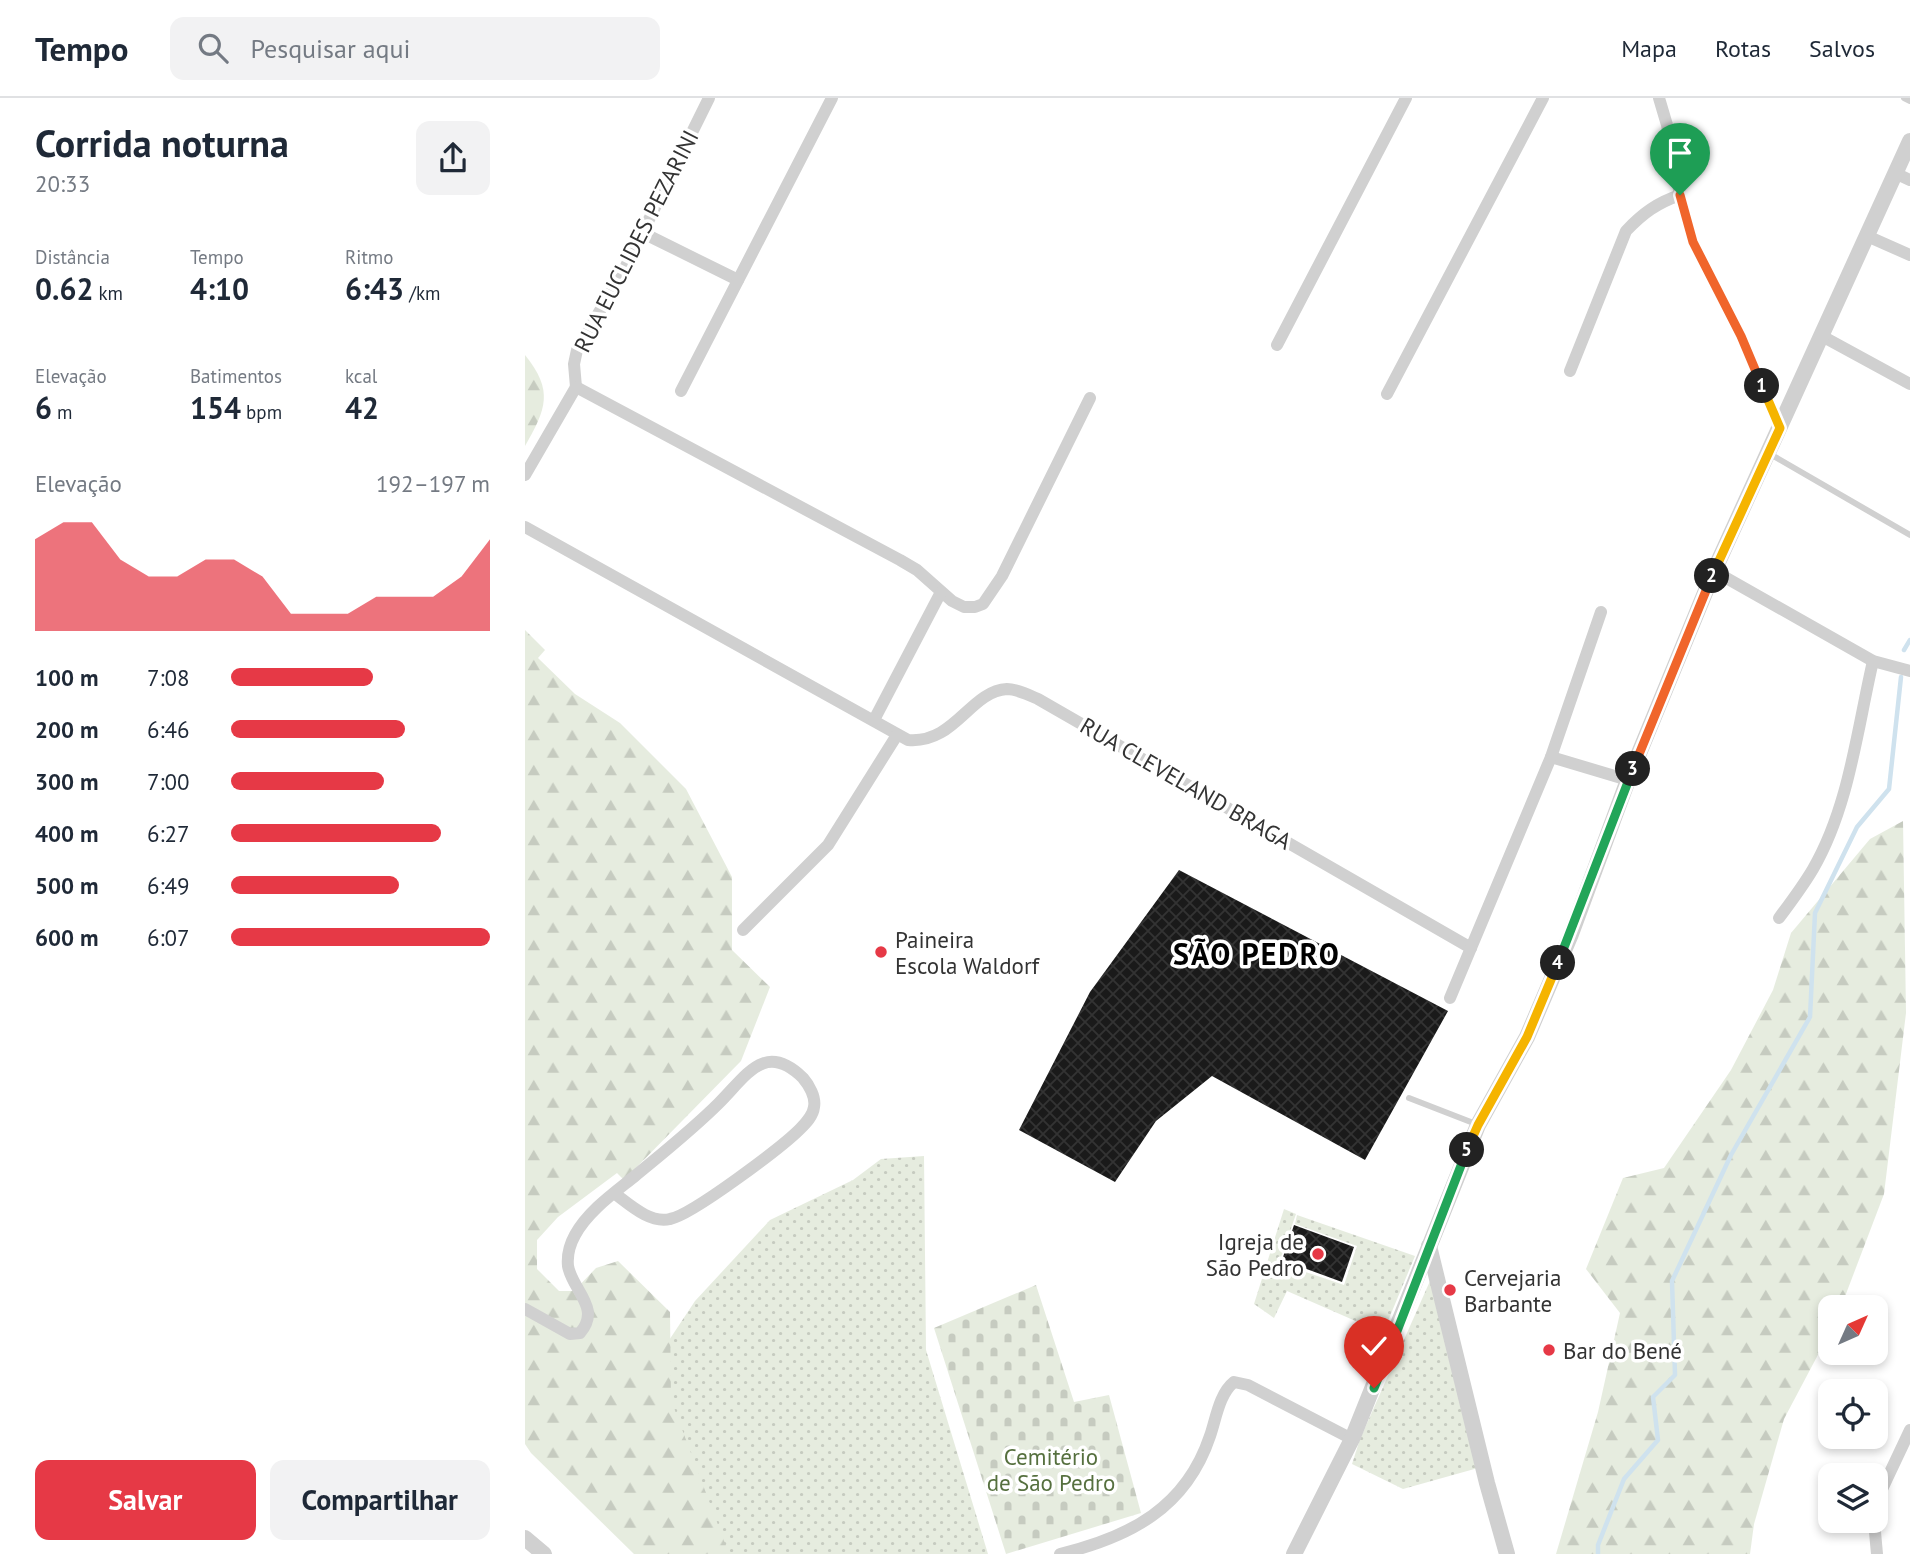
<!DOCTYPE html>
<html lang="pt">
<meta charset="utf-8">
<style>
:root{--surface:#fff;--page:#f2f2f3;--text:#1f2937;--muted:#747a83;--line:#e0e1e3;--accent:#e63946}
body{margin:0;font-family:"PT Sans",sans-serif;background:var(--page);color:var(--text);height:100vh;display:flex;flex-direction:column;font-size:26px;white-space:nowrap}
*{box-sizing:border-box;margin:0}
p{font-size:23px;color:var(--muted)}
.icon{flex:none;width:38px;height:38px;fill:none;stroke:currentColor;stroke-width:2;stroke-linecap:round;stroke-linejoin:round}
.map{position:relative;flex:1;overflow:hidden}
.details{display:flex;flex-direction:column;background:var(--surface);width:525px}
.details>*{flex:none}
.needle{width:46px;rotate:45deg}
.buttons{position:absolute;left:1293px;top:1197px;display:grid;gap:14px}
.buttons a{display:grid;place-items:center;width:70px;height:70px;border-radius:14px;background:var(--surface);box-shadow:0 4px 10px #0003;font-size:35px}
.pin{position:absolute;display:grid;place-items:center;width:60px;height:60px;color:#fff;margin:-72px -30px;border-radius:50% 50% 50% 0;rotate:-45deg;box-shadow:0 0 7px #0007}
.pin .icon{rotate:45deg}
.km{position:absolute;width:35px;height:35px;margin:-18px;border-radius:50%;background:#222;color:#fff;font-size:19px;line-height:35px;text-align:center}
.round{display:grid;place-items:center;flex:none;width:74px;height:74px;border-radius:14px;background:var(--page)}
.headline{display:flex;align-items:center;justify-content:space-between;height:119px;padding:0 35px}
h1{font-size:38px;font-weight:600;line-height:52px}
.metrics{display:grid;grid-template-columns:repeat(3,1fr);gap:10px;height:119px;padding:7px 35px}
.metrics div{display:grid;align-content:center}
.metrics b{font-size:30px;font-weight:600}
.metrics small{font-size:19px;font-weight:400}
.metrics p{font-size:19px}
.chart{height:196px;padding:14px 35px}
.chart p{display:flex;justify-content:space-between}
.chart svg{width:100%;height:126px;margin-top:7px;fill:var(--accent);opacity:.7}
.cta{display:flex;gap:14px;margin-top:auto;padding:14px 35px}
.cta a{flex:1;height:80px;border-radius:14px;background:var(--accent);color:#fff;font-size:28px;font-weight:600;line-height:80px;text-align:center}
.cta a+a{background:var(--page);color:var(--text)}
ul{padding:0 35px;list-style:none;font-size:23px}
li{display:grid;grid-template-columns:112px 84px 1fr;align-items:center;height:52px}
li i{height:18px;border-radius:9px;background:var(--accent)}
header{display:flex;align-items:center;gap:42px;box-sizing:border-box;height:98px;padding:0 35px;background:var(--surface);border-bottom:2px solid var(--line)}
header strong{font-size:33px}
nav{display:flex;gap:38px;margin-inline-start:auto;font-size:24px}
.search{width:490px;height:63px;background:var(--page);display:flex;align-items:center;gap:18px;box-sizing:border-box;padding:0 24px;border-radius:14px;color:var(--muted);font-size:26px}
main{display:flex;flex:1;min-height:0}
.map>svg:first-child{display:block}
.grass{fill:url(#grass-dots)}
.forest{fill:url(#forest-firs)}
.cemetery{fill:url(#cemetery-stones)}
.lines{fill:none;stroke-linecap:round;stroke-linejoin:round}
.stream{stroke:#cfe2ee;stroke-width:4.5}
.building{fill:url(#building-cross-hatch)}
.service{stroke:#d0d0d0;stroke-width:6}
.minor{stroke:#d0d0d0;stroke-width:12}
.tertiary{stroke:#d0d0d0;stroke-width:16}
.split-1-casing{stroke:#fff;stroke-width:14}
.split-2-casing{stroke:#fff;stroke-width:14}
.split-3-casing{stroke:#fff;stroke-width:14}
.split-4-casing{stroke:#fff;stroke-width:14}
.split-5-casing{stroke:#fff;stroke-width:14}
.split-6-casing{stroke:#fff;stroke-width:14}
.split-7-casing{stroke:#fff;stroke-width:14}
.split-1{stroke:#f0652b;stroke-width:9}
.split-2{stroke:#f5b400;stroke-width:9}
.split-3{stroke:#f0652b;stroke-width:9}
.split-4{stroke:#22a559;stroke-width:9}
.split-5{stroke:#f5b400;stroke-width:9}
.split-6{stroke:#22a559;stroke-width:9}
.split-7{stroke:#22a559;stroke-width:9}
.poi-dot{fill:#e63946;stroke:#fff;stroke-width:2.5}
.labels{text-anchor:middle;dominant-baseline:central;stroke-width:7;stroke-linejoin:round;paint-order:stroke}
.street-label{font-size:23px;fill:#333;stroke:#fff}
.poi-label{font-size:23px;fill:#333;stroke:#fff;text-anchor:start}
.park-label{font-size:23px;fill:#56703f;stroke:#fff}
.district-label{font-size:30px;font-weight:bold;letter-spacing:2px;fill:#000;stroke:#fff}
</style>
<header>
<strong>Tempo</strong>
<div class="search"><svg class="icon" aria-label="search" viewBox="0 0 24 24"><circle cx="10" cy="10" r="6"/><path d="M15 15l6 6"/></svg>Pesquisar aqui</div>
<nav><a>Mapa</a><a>Rotas</a><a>Salvos</a></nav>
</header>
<main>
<section class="details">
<div class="headline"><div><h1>Corrida noturna</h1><p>20:33</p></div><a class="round"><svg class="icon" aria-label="share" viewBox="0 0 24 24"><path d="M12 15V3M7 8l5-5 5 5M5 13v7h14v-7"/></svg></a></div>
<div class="metrics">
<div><p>Distância</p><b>0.62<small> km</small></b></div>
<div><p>Tempo</p><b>4:10</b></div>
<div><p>Ritmo</p><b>6:43<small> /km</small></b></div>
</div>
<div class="metrics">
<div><p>Elevação</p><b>6<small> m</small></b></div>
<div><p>Batimentos</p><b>154<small> bpm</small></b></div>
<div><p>kcal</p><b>42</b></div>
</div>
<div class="chart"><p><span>Elevação</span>192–197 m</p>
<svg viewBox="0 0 160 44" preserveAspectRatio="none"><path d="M0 44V12L10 6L20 6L30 19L40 25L50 25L60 19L70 19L80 25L90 38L100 38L110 38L120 32L130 32L140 32L150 25L160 12V44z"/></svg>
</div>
<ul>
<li><b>100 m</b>7:08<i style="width:55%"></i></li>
<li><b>200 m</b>6:46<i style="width:67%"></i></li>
<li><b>300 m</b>7:00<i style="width:59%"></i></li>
<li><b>400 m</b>6:27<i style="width:81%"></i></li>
<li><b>500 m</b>6:49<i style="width:65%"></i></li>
<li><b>600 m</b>6:07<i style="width:100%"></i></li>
</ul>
<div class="cta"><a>Salvar</a><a>Compartilhar</a></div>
</section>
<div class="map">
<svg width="1385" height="1456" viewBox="0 0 1385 1456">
<defs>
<pattern id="grass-dots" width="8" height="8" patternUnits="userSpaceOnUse" patternTransform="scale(1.75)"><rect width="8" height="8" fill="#e6ecdf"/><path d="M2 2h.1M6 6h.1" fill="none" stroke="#c6cbc0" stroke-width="1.8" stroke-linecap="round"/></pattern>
<pattern id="forest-firs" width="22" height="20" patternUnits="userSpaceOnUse" patternTransform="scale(1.75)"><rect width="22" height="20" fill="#e6ecdf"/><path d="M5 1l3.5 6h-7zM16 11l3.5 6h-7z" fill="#c6cbc0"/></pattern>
<pattern id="cemetery-stones" width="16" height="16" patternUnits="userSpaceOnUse" patternTransform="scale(1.75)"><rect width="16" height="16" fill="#e6ecdf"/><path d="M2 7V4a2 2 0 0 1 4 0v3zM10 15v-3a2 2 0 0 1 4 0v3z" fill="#c6cbc0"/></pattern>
<pattern id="building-cross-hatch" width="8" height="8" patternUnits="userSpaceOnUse" patternTransform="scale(1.75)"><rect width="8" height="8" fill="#1a1a1a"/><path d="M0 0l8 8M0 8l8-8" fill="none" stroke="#333"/></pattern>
</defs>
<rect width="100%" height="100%" fill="#fff"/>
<g class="grass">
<path d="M399 1058 401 1252 463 1456H177L117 1283 170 1203 245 1122 328 1082 356 1061Z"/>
<path d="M759 1111 771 1116 754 1165 819 1187 832 1148 770 1126 772 1117 890 1158 858 1235 762 1193 749 1220 729 1206Z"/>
<path d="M905 1183 953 1370 878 1391 827 1366 835 1341Z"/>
</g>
<g class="forest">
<path d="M0 257C29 293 21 311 0 348Z"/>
<path d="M0 532 20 552 13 560 50 596 95 625 161 691 207 779V852L245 889 216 963 99 1082 92 1075 33 1119 12 1142V1171L34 1193H49L71 1170 93 1163 145 1214 146 1302 204 1456H109L6 1355 0 1346Z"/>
<path d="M1378 723 1381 915 1359 1096 1316 1209H1306L1305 1234 1259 1321 1229 1426 1225 1456H1031L1073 1314 1095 1215 1061 1171 1098 1080 1139 1070 1206 972 1248 892 1266 835 1345 741Z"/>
</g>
<path class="cemetery" d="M511 1187 549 1304 584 1297 616 1415 481 1456 409 1230Z"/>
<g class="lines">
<g class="stream">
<path d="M1379 552 1385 542"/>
<path d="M1073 1456V1447L1099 1381 1133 1342 1128 1299 1150 1277 1147 1183 1206 1057 1285 919 1290 815 1332 729 1364 691 1376 579"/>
</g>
</g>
<g class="building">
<path d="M654 772 923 913 840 1062 687 978 631 1023 590 1084 494 1032 565 894Z"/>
<path d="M769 1127 829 1149 817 1184 757 1162Z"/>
</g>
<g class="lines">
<g class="service">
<path d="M1379 0 1385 3"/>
<path d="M1245 356 1385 437"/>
<path d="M884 1000 951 1026"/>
</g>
<g class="minor">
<path d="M1134 0 1142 27 1155 97 1168 144 1216 238 1255 330"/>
<path d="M1370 75 1385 82"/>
<path d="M118 135 213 182"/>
<path d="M1342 138 1385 157"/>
<path d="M1295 237 1385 286"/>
<path d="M752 247 881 0"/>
<path d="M1045 273 1101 133C1118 115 1132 105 1155 97"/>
<path d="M51 289 375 462 392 472 427 503 439 509H450L458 506 477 478 565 300"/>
<path d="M51 289 49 266 52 252 101 168 184 0"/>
<path d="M156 293 307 0"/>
<path d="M862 296 1018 0"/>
<path d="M0 377 51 289"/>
<path d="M0 429 383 642C430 646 445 593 482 591 492 591 504 597 513 601L946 850"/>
<path d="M1189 473 1348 563 1385 573"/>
<path d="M349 622 416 494"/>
<path d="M1026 659 1103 682"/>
<path d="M1254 820C1266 804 1278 788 1288 771 1324 709 1332 632 1348 563"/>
<path d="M218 832 303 747 372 637"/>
<path d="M925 900 1026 659 1076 514"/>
<path d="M0 1211 45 1236 55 1235C77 1210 47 1192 43 1168 42 1158 45 1146 50 1137 63 1113 89 1095 110 1078 139 1054 168 1031 194 1005 222 977 240 943 278 980 284 987 291 999 289 1009 288 1018 281 1025 275 1031 257 1049 167 1117 145 1121 125 1126 104 1106 89 1095"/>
<path d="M1351 1404 1385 1332"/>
<path d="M1349 1423 1352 1456"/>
<path d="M535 1456C605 1439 661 1410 685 1338 691 1321 694 1296 709 1284L723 1287 827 1341"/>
</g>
<g class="tertiary">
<path d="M904 1148 962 1385 982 1456"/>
<path d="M0 1440 19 1456"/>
<path d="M769 1456 827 1341 953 1027 1002 939 1046 836 1103 682 1189 473 1385 43"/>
</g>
</g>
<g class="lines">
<g class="split-1-casing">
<path id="split-1" d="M1155 97 1168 144 1216 238 1237 288"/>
</g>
<g class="split-2-casing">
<path id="split-2" d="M1187 478 1255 330 1237 288"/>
</g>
<g class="split-3-casing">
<path id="split-3" d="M1108 671 1187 478"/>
</g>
<g class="split-4-casing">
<path id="split-4" d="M1033 865 1108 671"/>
</g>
<g class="split-5-casing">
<path id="split-5" d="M942 1052 953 1027 1002 939 1033 865"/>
</g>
<g class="split-6-casing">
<path id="split-6" d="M867 1246 942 1052"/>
</g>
<g class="split-7-casing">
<path id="split-7" d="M849 1290 867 1246"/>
</g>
<use href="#split-1" class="split-1"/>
<use href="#split-2" class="split-2"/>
<use href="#split-3" class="split-3"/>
<use href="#split-4" class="split-4"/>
<use href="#split-5" class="split-5"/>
<use href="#split-6" class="split-6"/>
<use href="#split-7" class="split-7"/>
</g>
<g class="poi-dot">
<circle cx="356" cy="854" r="7"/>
<circle cx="793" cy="1156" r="7"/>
<circle cx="925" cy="1192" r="7"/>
<circle cx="1024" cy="1252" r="7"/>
</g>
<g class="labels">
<g class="street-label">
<text transform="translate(111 143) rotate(-63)">RUA EUCLIDES PEZARINI</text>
<text transform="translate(661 685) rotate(30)">RUA CLEVELAND BRAGA</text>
</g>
<g class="poi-label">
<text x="370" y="841">Paineira<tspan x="370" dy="26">Escola Waldorf</tspan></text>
<text x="779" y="1143" text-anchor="end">Igreja de<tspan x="779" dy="26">São Pedro</tspan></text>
<text x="939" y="1179">Cervejaria<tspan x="939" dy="26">Barbante</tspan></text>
<text x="1038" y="1252">Bar do Bené</text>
</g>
<g class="park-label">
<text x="526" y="1358">Cemitério<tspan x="526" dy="26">de São Pedro</tspan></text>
</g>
<g class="district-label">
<text x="732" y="855">SÃO PEDRO</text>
</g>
</g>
</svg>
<div class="buttons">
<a><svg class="needle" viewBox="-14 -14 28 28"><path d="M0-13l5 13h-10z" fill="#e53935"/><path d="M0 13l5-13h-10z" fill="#747a83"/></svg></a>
<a><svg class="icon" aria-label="locate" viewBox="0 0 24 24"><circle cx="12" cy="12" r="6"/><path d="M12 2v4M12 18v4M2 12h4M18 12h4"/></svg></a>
<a><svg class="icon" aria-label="layers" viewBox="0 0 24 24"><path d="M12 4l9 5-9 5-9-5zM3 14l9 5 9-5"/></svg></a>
</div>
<div class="pin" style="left:1155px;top:97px;background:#1e9e55"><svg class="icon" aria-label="arrive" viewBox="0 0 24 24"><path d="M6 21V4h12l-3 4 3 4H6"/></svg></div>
<div class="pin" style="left:849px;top:1290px;background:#d93025"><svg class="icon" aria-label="check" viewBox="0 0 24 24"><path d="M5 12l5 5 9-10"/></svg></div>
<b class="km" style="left:1237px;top:288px">1</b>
<b class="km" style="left:1187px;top:478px">2</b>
<b class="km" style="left:1108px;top:671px">3</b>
<b class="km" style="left:1033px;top:865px">4</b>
<b class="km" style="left:942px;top:1052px">5</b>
</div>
</main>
